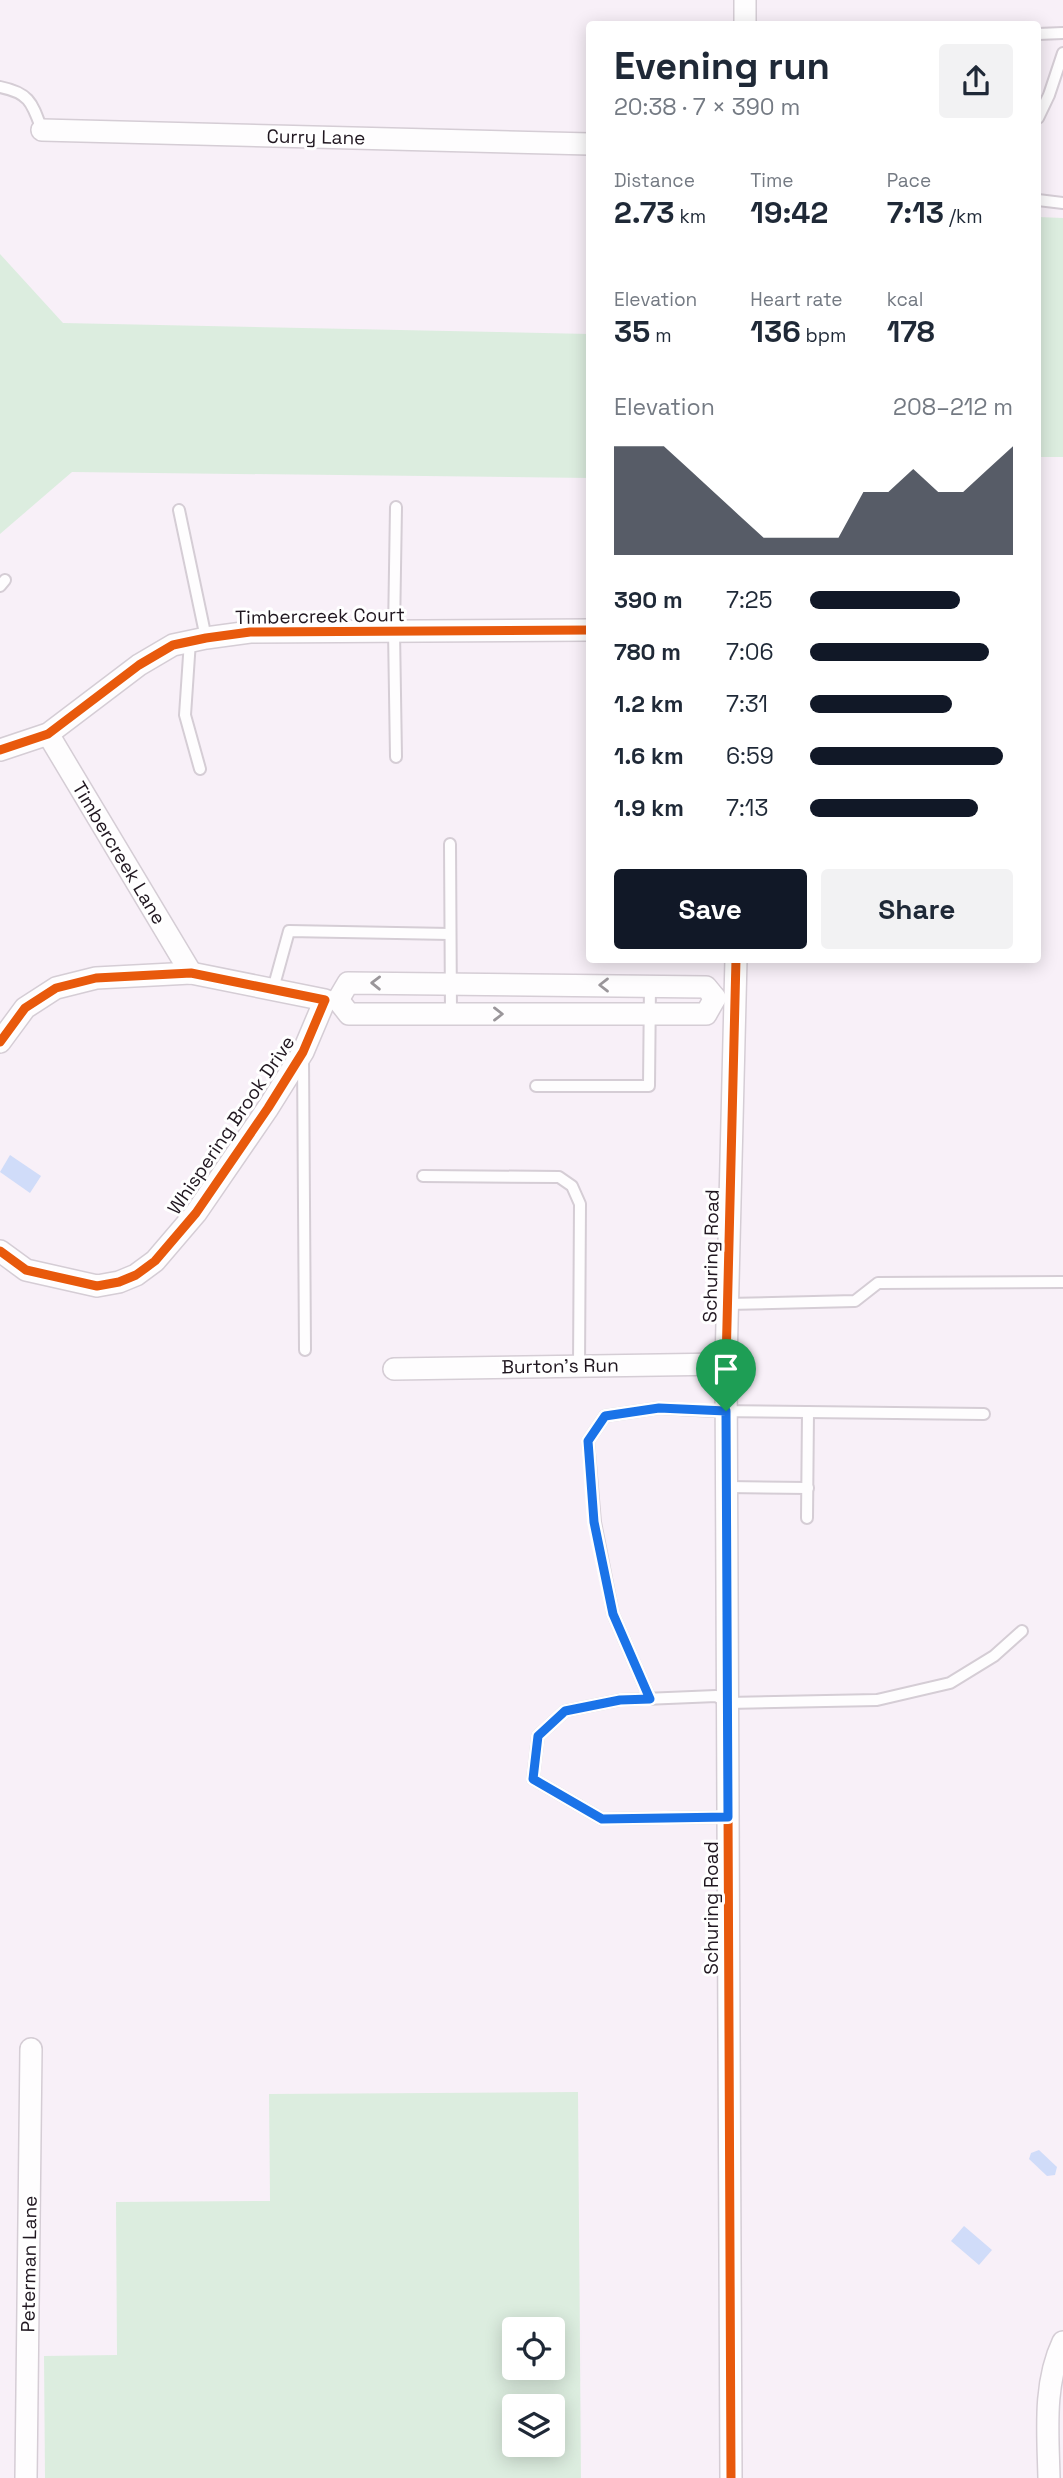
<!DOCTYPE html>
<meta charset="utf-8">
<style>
:root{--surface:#fff;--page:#f2f2f3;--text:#1f2937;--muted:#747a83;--accent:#111827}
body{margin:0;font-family:"Space Grotesk",sans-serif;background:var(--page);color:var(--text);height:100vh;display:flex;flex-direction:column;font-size:26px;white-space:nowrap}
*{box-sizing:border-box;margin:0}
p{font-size:23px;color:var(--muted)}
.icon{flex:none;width:38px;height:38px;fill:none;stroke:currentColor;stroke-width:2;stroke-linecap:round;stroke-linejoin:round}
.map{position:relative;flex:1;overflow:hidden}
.panel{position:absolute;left:586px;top:21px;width:455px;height:942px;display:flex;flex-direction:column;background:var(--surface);border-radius:7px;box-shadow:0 4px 18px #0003}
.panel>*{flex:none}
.buttons{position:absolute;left:502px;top:2317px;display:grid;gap:14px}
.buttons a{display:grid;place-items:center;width:63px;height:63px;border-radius:7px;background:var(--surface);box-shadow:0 4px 18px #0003;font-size:35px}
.pin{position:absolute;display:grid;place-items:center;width:60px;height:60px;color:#fff;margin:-72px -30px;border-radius:50% 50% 50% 0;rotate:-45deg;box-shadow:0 0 7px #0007}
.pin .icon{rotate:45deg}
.round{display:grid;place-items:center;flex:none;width:74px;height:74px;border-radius:7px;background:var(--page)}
.headline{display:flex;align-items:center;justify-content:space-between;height:119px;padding:0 28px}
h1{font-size:38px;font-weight:700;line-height:52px}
.metrics{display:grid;grid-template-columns:repeat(3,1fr);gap:10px;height:119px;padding:7px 28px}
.metrics div{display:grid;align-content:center}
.metrics b{font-size:30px;font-weight:700}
.metrics small{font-size:19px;font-weight:400}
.metrics p{font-size:19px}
.chart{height:196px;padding:14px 28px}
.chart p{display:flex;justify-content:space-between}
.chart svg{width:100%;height:126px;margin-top:7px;fill:var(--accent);opacity:.7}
.primary-button{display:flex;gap:14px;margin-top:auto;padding:14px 28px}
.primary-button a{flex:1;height:80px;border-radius:7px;background:var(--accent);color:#fff;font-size:28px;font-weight:700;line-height:80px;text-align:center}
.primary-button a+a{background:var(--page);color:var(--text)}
ul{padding:0 28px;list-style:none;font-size:23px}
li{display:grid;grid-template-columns:112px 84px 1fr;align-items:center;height:52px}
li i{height:18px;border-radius:9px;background:var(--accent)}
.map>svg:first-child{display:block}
.green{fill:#dceddf;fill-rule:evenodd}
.water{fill:#d0dcf9}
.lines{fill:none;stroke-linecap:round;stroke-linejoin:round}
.service-casing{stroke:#d5cdd5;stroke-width:14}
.minor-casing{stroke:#d5cdd5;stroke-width:24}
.service{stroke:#fefdfe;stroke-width:10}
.minor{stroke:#fefdfe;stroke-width:21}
.cycleway-casing{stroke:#fff;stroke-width:13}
.cycleway{stroke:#e8590c;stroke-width:9}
.oneway{stroke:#9a969a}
.route-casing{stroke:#fff;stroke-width:14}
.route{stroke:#1a73e8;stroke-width:9}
.labels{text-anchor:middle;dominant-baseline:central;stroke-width:6;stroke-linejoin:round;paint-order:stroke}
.street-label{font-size:19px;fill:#201720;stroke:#fff}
</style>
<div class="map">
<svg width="1063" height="2478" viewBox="0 0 1063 2478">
<rect width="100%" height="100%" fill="#f8f0f8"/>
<g class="green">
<path d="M1038 217 1063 218V457H1038Z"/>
<path d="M0 254 63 323 590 334V478L72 472 0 534Z"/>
<path d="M578 2092 581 2478H45L44 2356 117 2355 116 2202 270 2201 269 2094ZM553 2329V2368H514V2329ZM514 2406H553V2445H514Z"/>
</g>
<g class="water">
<path d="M10 1155 41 1176 30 1193 0 1172Z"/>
<path d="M1039 2150 1057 2167 1055 2175 1047 2176 1029 2159 1031 2153Z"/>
<path d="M964 2226 992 2250 979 2265 951 2241Z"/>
</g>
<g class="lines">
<g class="service-casing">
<g id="service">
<path d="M1038 34 1063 33"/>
<path d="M0 87C30 93 32 103 42 130"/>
<path d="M1038 118 1049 95 1063 53"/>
<path d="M1038 200 1063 203"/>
<path d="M396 507 394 631 396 757"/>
<path d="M179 510 206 638"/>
<path d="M0 586 5 580"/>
<path d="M190 641 185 715 200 769"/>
<path d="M450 844 451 1014"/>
<path d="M273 989 289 931 450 934"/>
<path d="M303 1058 305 1350"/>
<path d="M536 1086H649L650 985"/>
<path d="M423 1176 559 1177 572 1186 580 1204 579 1366"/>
<path d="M727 1304 855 1301 878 1283 1063 1282"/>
<path d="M727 1487 808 1488"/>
<path d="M807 1518 808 1412"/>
<path d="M650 1699 613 1614 595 1522 588 1441 605 1416 659 1408 714 1411 984 1414"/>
<path d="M728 1817 602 1819 533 1779 538 1736 565 1711 620 1700 716 1696 728 1703 877 1700 950 1683 994 1656 1022 1631"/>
</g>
</g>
<g class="minor-casing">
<g id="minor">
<path d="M745 0V24"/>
<path d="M42 130 590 144"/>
<path d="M48 734 191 973"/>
<path d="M0 750 48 734 139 665 173 645 206 638 250 632 590 630"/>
<path d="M338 1000 348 983 706 987 715 998"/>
<path d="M338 1000 349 1014H706L715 998"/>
<path d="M0 1042 25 1008 56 988 96 978 191 973 325 1000 303 1052 268 1108 196 1213 155 1261 136 1275 119 1282 97 1286 26 1270 0 1251"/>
<path d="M394 1369 726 1364"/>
<path d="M26 2478 31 2049"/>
<path d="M731 2478 726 1364 736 959"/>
<path d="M1049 2478C1048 2433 1043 2384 1063 2342"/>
</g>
</g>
<use href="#service" class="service"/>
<use href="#minor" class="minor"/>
<g class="cycleway-casing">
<g id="cycleway">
<path d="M0 750 48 734 139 665 173 645 206 638 250 632 590 630"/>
<path d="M0 1042 25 1008 56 988 96 978 191 973 325 1000 303 1052 268 1108 196 1213 155 1261 136 1275 119 1282 97 1286 26 1270 0 1251"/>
<path d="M731 2478 726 1364 736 959"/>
</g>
</g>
<use href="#cycleway" class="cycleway"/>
</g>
<defs><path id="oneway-chevron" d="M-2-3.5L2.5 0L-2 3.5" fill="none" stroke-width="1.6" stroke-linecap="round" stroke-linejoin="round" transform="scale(1.75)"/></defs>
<g class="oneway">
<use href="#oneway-chevron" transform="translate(376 983) rotate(-179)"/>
<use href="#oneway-chevron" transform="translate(604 985) rotate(-180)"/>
<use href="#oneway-chevron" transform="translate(498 1014)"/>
</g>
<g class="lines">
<g class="route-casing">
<path id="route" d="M659 1408 726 1411 728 1817 602 1819 533 1779 538 1736 565 1711 620 1700 650 1699 613 1614 594 1522 588 1441 605 1416Z"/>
</g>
<use href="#route" class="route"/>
</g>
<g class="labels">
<g class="street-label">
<text transform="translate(316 137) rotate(1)">Curry Lane</text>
<text transform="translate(320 616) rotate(-1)">Timbercreek Court</text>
<text transform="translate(119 853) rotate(59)">Timbercreek Lane</text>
<text transform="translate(231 1125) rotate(-56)">Whispering Brook Drive</text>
<text transform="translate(711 1256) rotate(-89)">Schuring Road</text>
<text transform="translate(560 1366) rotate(-1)">Burton's Run</text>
<text transform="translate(711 1908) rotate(-90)">Schuring Road</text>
<text transform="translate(29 2264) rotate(-89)">Peterman Lane</text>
</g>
</g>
</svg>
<div class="buttons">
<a><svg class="icon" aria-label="locate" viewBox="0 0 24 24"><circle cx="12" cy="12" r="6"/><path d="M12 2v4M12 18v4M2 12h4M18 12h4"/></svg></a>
<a><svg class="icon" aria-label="layers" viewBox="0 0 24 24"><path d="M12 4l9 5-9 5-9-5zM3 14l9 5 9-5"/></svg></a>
</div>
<div class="pin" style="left:726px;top:1411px;background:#1e9e55"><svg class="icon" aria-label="arrive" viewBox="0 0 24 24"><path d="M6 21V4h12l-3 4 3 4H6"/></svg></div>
<section class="panel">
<div class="headline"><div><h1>Evening run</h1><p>20:38 · 7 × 390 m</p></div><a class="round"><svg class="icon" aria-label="share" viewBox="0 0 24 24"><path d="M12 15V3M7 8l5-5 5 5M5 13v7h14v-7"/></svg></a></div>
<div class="metrics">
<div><p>Distance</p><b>2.73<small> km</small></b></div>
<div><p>Time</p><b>19:42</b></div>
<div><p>Pace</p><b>7:13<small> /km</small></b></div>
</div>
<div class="metrics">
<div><p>Elevation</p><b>35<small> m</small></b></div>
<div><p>Heart rate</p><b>136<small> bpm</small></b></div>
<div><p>kcal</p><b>178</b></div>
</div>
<div class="chart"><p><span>Elevation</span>208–212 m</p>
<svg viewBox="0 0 160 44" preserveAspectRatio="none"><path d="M0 44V6L10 6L20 6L30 14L40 22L50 30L60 38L70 38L80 38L90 38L100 22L110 22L120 14L130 22L140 22L150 14L160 6V44z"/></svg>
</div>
<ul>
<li><b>390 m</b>7:25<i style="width:74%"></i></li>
<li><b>780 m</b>7:06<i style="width:88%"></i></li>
<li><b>1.2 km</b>7:31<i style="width:70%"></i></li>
<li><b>1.6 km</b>6:59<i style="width:95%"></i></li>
<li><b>1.9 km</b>7:13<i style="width:83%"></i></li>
</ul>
<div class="primary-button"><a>Save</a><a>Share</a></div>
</section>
</div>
